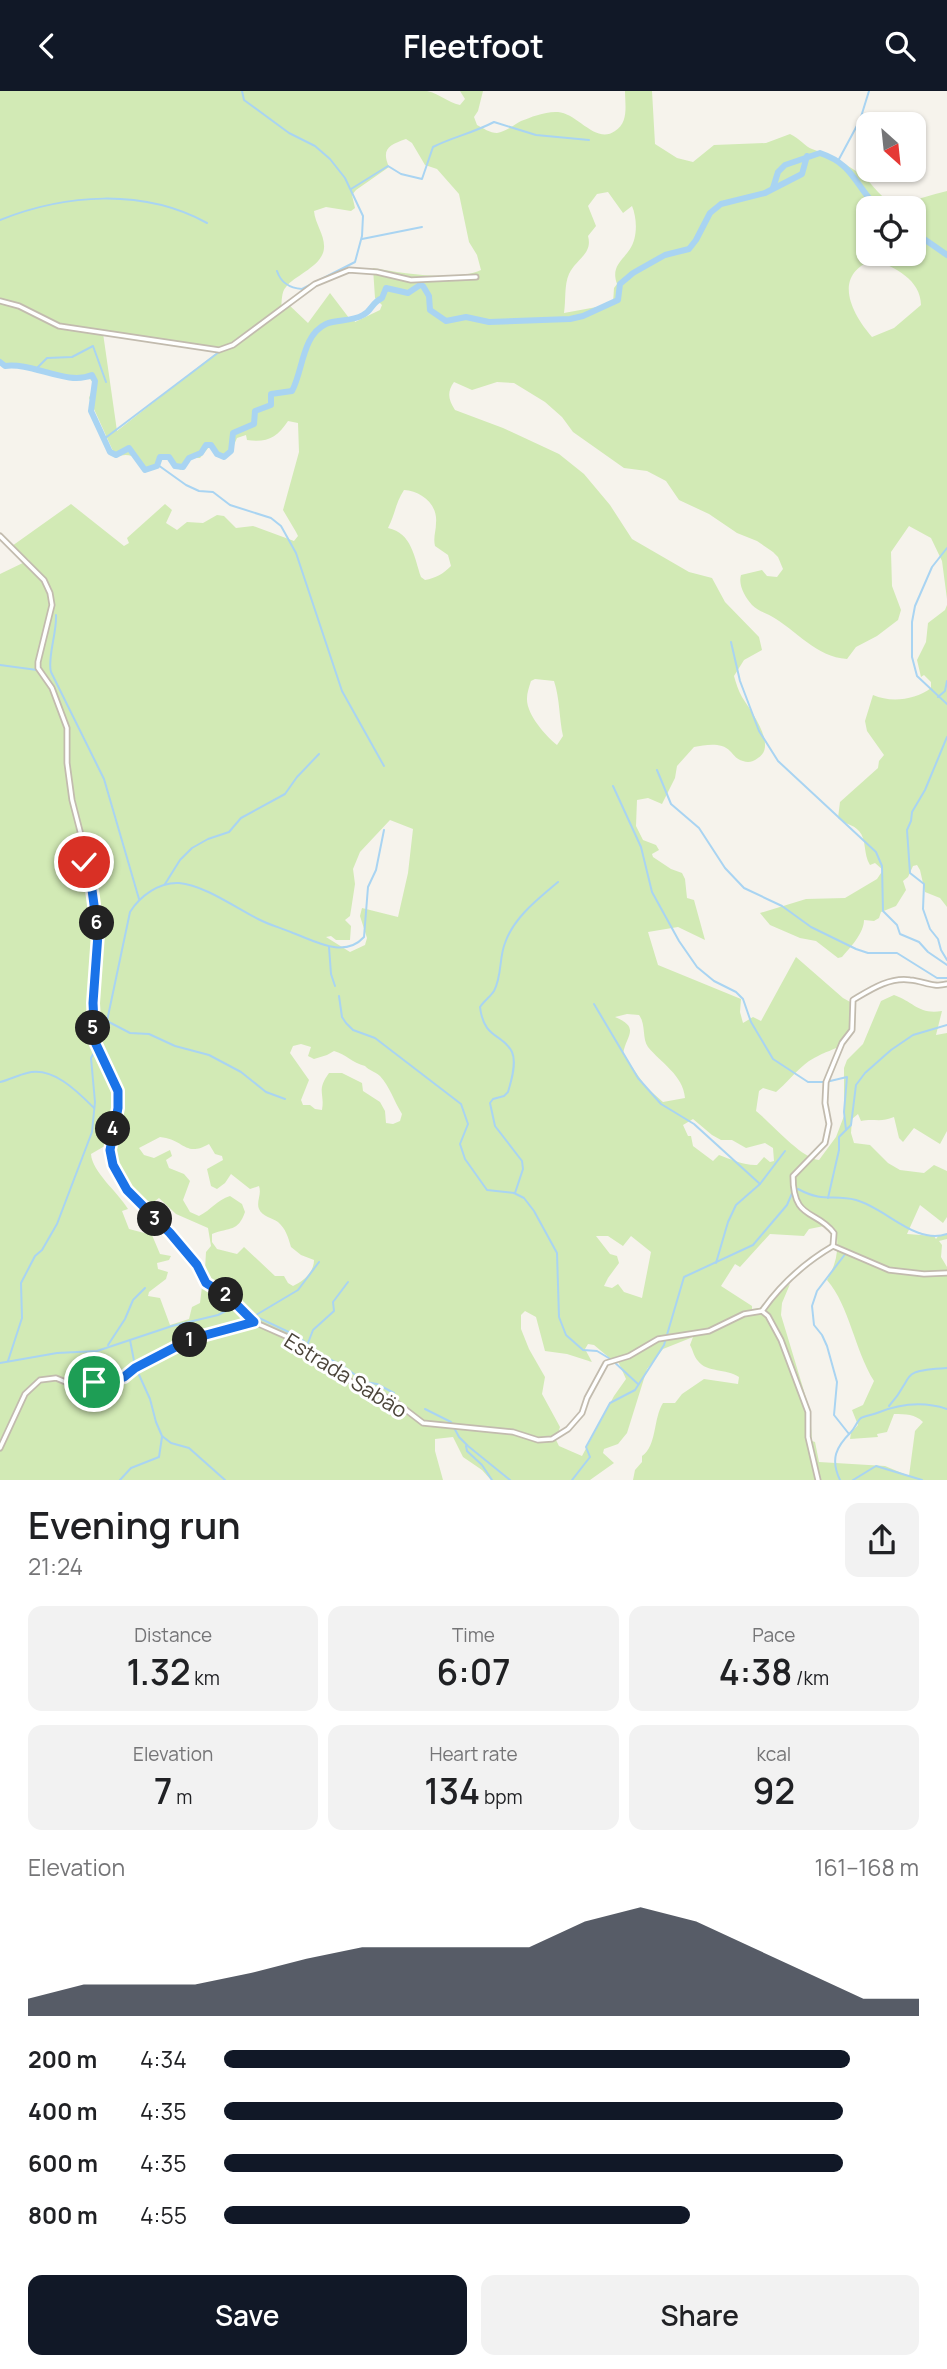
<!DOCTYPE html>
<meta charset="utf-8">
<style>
:root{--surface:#fff;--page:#f2f2f2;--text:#202124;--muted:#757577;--accent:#111827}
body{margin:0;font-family:Manrope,sans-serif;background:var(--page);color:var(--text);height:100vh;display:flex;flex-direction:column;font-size:26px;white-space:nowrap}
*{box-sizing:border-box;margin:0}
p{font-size:23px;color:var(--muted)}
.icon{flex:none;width:38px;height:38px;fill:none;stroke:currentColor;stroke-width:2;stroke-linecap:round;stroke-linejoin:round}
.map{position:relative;height:1389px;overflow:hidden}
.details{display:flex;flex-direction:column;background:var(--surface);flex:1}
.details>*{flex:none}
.needle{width:46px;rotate:153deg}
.controls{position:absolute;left:856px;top:21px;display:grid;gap:14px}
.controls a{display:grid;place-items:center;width:70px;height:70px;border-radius:14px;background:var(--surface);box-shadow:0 2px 5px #0004;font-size:35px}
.pin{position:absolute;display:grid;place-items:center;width:60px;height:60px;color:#fff;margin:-30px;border:4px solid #fff;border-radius:50%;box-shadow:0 2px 7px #0007}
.km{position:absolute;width:35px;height:35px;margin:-18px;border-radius:50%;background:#222;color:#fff;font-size:19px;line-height:35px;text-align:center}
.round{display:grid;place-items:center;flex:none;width:74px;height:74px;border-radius:14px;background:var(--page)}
.summary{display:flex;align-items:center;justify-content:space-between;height:119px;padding:0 28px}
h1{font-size:38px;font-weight:600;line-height:52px}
.metrics{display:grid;grid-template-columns:repeat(3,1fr);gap:10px;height:119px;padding:7px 28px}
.metrics div{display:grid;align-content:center;border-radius:14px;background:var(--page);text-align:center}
.metrics b{font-size:35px;font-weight:600}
.metrics small{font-size:19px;font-weight:400}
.metrics p{font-size:19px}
.chart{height:196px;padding:14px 28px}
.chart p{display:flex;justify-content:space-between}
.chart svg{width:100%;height:126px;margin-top:7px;fill:var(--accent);opacity:.7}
.primary-button{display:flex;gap:14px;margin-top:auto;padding:14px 28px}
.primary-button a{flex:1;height:80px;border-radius:14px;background:var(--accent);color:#fff;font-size:28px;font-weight:600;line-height:80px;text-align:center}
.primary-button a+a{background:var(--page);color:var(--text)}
ul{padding:0 28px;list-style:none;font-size:23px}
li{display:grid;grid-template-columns:112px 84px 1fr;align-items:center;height:52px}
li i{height:18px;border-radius:9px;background:var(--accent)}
header{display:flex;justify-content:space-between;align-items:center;height:91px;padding:0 28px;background:var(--accent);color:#fff;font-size:32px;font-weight:600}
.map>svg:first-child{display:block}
.green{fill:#d2eab5;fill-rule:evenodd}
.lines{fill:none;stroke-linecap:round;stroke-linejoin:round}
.stream{stroke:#a9d4f2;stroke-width:2}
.river{stroke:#a9d4f2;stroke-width:6}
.minor-casing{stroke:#c2bbae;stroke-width:7}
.minor{stroke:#fff;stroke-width:3.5}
.route-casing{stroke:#fff;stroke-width:14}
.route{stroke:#1a73e8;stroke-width:9}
.labels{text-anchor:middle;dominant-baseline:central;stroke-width:6;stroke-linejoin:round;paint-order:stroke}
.street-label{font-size:21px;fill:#4b4439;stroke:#fff}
</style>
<header><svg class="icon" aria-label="back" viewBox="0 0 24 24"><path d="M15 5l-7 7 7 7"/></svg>Fleetfoot<svg class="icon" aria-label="search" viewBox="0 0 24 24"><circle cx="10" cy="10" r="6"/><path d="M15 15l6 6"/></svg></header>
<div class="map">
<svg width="947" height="1389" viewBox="0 0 947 1389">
<rect width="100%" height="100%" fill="#f6f3ec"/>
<g class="green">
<path d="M0 0H427C440 3 447 11 460 14L465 8 460 0H483L478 20 474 26 477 34C483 37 490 42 497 42 505 41 514 34 521 30 531 26 546 20 558 21 577 22 596 54 615 40 629 31 625 14 625 0H652L655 53 677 67 693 71 714 54 766 52 790 43C799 47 806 56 812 58 830 64 849 74 864 86 873 93 881 109 893 110 911 112 930 104 947 100V508L942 470 931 447 909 435 891 461 892 495 901 519 898 529 877 545 856 556 847 568C816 566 796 539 771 525 764 521 758 520 752 514 745 506 738 494 741 484L762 479 767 485 777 486 783 478 778 466 773 461 757 450 737 442 709 423 679 409 666 390 647 380 624 377 573 341 562 326 545 311 514 292 497 291 472 299 454 291C447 301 448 308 455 319L503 337 559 363 584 383 610 414 632 448 689 481 712 487 725 511 759 546 762 559 744 569 734 585C736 592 738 599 742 606 750 619 778 655 758 667 753 671 748 672 743 670 736 668 735 665 730 660 721 651 706 654 694 656L677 675 675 687 662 713 648 707 637 709 636 735 643 749 656 754 659 759 652 763 653 766 671 778 682 782 685 788 687 807 694 809 705 849 678 836 648 841 658 874 741 908 740 921 743 932 753 926 761 930 796 866 843 907 852 912C857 967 836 949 804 974 794 982 786 993 776 1001L763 997 759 1000 756 1020C772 1033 801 1067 819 1069L836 1046 844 1025V977L847 969 863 953 881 910 894 904C914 911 919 924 942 920L936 944 947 942V1040L940 1053 914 1037 903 1051 899 1047 894 1026C880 1032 874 1027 861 1030L858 1023 852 1028 851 1042 854 1052 870 1054 888 1072 900 1079 924 1082 934 1074 947 1080V1126L943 1132 920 1114 907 1143 934 1145 936 1148 939 1144H947V1148L939 1150 942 1154 941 1166 947 1176V1389H633L635 1379 642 1371V1365C657 1355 653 1328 663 1312H675L682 1303 704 1288 738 1293 739 1286C726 1277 707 1282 698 1270 694 1266 693 1259 690 1254L693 1246 663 1258 647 1278 627 1342 618 1353 604 1358 603 1362 614 1372 590 1389H491L482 1379 463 1366 453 1346 435 1348V1360L443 1389H0V483L29 469 12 455 71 413 124 455 129 452 127 447 165 413 172 419 166 432 177 439 187 431 203 432 217 424 224 425 236 437 253 435 294 450 298 445 296 441 283 419 299 361 298 332 288 330C277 347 266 352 247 349L246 344 237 347 230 363 226 367 218 365 209 356 200 367H191L181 379 174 376 165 365 156 378 145 380C138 365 130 361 115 366L112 364 113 360 89 307 94 293 90 288 67 287 0 273ZM406 48 412 52 425 74 437 78 459 103 469 151 477 164 481 179C456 191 401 182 373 177L375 207 382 214 380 219 355 231 353 226 349 227 330 202 308 232 288 213 281 217C282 211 281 201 286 196 295 184 323 175 324 157 325 144 315 133 314 120L326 116 351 120 355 117 352 104 356 99 389 76C381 58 389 54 406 48ZM608 101 623 122 632 115C637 127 638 146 630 158 621 171 611 176 617 193L614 197 613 213 564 222C566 210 564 194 569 183 576 168 593 163 588 145L596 135 588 115 597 103ZM868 117H914V163H868ZM873 169C894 175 921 189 921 214L894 237 872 246C851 222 832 184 873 169ZM103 242 163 253 220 259 117 340ZM404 399C421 400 438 413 436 432 436 441 433 446 435 455L448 464 451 475C443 483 436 487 425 489L421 486C414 466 412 442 388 437 395 424 395 413 404 399ZM535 588 554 590C560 608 559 627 563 645L557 654C546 645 526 623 527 607 527 602 529 596 531 590ZM390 729 413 738 408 782 398 826 362 817 360 825 367 847 365 854 350 861 326 846 331 845 336 849H350L351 835 345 829 350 825 351 819 355 793 353 778 360 761ZM627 923 639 924C646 933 642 948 648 956 661 972 683 984 685 1007L663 1011 646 996 623 963C626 944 641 937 615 926ZM301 953 311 956 308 965 314 968 327 964 334 960C346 963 352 972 365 975 370 980 374 980 380 985 390 996 394 1010 402 1023L400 1030 393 1033 386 1032 385 1020 380 1011 363 1000 362 992 342 982H329C316 1000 325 1002 322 1019L315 1018 310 1014H303L301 1009 309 989 290 962 293 955ZM693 1028 712 1044 721 1049H732L746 1057 765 1052 773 1057 774 1070 770 1071 764 1066 757 1074C746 1075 730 1068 719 1064L713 1070 693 1055 691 1045H688L683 1034ZM160 1046C184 1048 185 1067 209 1053L215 1063 222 1065 223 1069 207 1078 211 1095 217 1098 225 1092 231 1083 250 1098 259 1095C262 1104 256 1110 259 1118 262 1125 272 1127 278 1131 286 1138 288 1146 291 1156L301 1164 314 1169C314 1181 304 1190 293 1195L288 1192 284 1185H275L244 1156 237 1163 217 1158 212 1151V1143C230 1136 238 1141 245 1121L242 1113 230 1105C217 1109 211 1119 199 1125L190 1121 183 1109 190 1090 184 1083 169 1077 166 1069 172 1065 170 1059 154 1067 144 1064 139 1057ZM103 1056 111 1057C118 1088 125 1094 147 1116L159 1107 176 1123 208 1137 211 1155 206 1161 205 1178 200 1181 203 1187 200 1212 192 1216 189 1228 170 1234 160 1207 148 1205 149 1201 166 1188 168 1181 158 1178 157 1172 169 1169 171 1165 160 1163 152 1144 129 1138 122 1120 128 1118C118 1101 92 1081 91 1063ZM824 1135 836 1139C839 1158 837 1172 827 1189 850 1216 854 1258 874 1290L863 1314 852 1319 858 1334 851 1342 850 1348 878 1346 877 1343 887 1341 894 1323C906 1323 915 1323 923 1331L915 1340 909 1385 885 1375 819 1371 815 1351 812 1350 810 1320 781 1224 782 1212 790 1193 760 1217 752 1218V1215L721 1195 735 1173 740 1176 770 1143 804 1145 809 1138ZM596 1145H608L623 1155 631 1145 651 1161 642 1207 624 1201 618 1193 612 1197 604 1195 608 1187 619 1172 617 1165 610 1163ZM525 1220 536 1226 545 1260 567 1263 592 1271 585 1258 588 1253 594 1254 612 1269 617 1268 626 1288 614 1305 582 1365 559 1355 556 1349 560 1336 542 1303 545 1286 529 1258 521 1238V1224Z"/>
<path d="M947 514V816L940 807 925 801 920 779 917 774 913 775 908 786 903 790 906 799 896 815 881 821 879 827 874 830 864 829C864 842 850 857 842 866L838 867 816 850 800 847 770 834 760 822 806 808 845 807 877 788 883 779 875 772 870 774C863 763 867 749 859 740 853 733 844 733 838 727L840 711 878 677 879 670 884 664 867 640 865 630 873 604C891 612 915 609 931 597V591L924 584 921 586 917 569 926 551 928 532 945 519Z"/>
</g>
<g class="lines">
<g class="stream">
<path d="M242 0 244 9 289 42 315 55 330 68 345 87 363 125 362 145 355 171 302 198C289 197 281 192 277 180"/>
<path d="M838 70 860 29 869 0"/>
<path d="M351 98 388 75 401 83 422 88 433 56C453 46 473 42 494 31L536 44 589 49"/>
<path d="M0 129C65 103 143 97 207 132"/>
<path d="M362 148 422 136"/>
<path d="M36 278 47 267 72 266 93 255 106 291"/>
<path d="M104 348 219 261"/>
<path d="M158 374 186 394 199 400 213 401 230 414 271 427 281 435 296 462 342 600 384 675"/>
<path d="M947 457 932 476 915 515 912 531V566L917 585 947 613"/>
<path d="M56 524C57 542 47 567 51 581L104 688 139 808"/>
<path d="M731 551 740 590 759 640 778 670 876 761 882 775 883 820 897 834 900 843 919 851 928 861 947 874"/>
<path d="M0 574 37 579"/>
<path d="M938 606 945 600 947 590"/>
<path d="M947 646 925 699 912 721 911 730 907 739 910 782 924 793 923 818 930 838 938 848 941 859 947 869"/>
<path d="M657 679 671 713 699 737 725 777 744 797 782 815 811 836 856 858 868 862H897L937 887H947"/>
<path d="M613 695 641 756 652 801 679 850 697 876 714 890 736 901 743 908 751 931 773 968 808 991H826L847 986 844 1021 846 1039"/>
<path d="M165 793 180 769 192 757 208 748 229 741 241 727 285 703 297 686 319 663"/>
<path d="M329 856 331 883 335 895"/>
<path d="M339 905 342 926 346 932 353 939 375 947 461 1013 468 1033 460 1053 465 1068 487 1099 514 1102 524 1107 534 1120 557 1162 559 1226 566 1244 583 1259 597 1260 612 1269 638 1293"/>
<path d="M594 913 638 987 661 1013 694 1033 760 1093"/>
<path d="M107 930 130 942 149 943 175 955 209 964 241 981 266 1001 285 1008"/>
<path d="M0 991C9 989 18 984 27 982 53 975 78 1001 94 1017"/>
<path d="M515 1102 523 1078 522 1070 495 1035 490 1012 493 1008 504 1005 508 1001C511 991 517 972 512 961 503 942 484 949 480 916 484 910 490 906 494 900 502 885 499 867 505 852 514 826 538 808 558 791"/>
<path d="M828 1107 839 1059V1046L851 1034 856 994 865 982 891 959 913 944 947 934"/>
<path d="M846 1162 817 1200 812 1215 814 1234 822 1244 827 1255 837 1291 834 1324 849 1343"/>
<path d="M716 1172 728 1131 736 1114 760 1093 785 1060"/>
<path d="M256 1224 298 1199 319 1171"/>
<path d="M130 1249 135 1275 150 1308 156 1331 162 1345 171 1352 189 1357 225 1389"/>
<path d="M308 1252 313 1239 334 1220 333 1211 348 1191"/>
<path d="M108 1254 125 1228 133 1209 145 1197"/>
<path d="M8 1270 22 1227 21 1192 35 1165 42 1159 57 1133 92 1041 95 1011 91 967 100 952 107 930 130 821C140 805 159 791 179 792 204 794 236 817 258 828 269 834 282 837 293 842 315 850 344 868 364 846L368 796 376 779 384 739"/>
<path d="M0 1272 57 1262 97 1260 172 1235 218 1224 241 1212 257 1226 297 1245 323 1265 343 1275 365 1291 377 1293 394 1302"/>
<path d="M889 1315C917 1284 896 1280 947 1277"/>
<path d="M425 1318 451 1331 459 1346 468 1355 510 1389"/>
<path d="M466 1355 467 1360 482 1374 492 1389"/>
<path d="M120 1389 131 1377 159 1366 162 1346"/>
<path d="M572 1389 590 1366 586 1356 610 1312 635 1299 664 1254 684 1186 753 1154 787 1114 793 1100 798 1098C824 1112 833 1103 856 1109 886 1117 915 1154 947 1143"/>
<path d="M840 1389C830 1368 836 1356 851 1341 855 1337 857 1330 861 1327 865 1325 872 1324 877 1322 899 1313 923 1310 947 1318"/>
<path d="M853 1389 876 1375 922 1389"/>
</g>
<g class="river">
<path d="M773 97 778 81 785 74 820 62C855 74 854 94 878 117"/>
<path d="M914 141 947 164"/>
<path d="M0 271 5 275C32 271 67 295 92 284L95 290 91 320 110 361 116 364 129 357 145 379 157 375 160 366H169L175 375 183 376 189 367 201 362 206 354H211L217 363 224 366 231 360 233 342 254 333 255 320 271 314V303L292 300C303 280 302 244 326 233 337 228 351 231 363 224 372 220 371 212 382 207L386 197 408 202 420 194 423 195 429 205 430 219 446 230 466 226 489 231 570 228 583 225 618 209 620 193 633 182 665 164 689 158 696 149 710 122 721 113 765 102 802 83 807 65"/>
</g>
<g class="minor-casing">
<g id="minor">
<path d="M0 210 19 215 59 235 219 259 233 254 315 193 349 179 377 181 411 189 476 186"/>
<path d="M0 445 44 489 50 502 52 514 38 571V577L52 597 67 637V672L72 709 81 744 84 771 92 799 98 843 92 932 95 951 118 1000V1017L110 1059 113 1074 127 1099 170 1142 197 1174 206 1192 229 1206 254 1231 290 1247 356 1294 393 1309 423 1332 513 1341 538 1349 552 1348 568 1338 582 1322 587 1307 606 1272 629 1265 658 1248 709 1240 744 1223 762 1220"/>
<path d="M833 1155 834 1142C816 1118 793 1130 793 1085L825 1052 829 1033 825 1012 826 991 842 952 852 939 853 909C870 899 889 886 910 889 924 890 932 897 947 893"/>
<path d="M833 1155 889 1179 924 1183 947 1182"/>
<path d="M762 1220 768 1225 781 1249 808 1321V1346L818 1389"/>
<path d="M762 1220C781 1193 804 1172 833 1155"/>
<path d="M0 1357 25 1303 40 1289 56 1287 75 1295 122 1287 135 1277 191 1248 254 1231"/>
</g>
</g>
<use href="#minor" class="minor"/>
</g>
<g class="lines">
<g class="route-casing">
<path id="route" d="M84 771 92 799 98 843 93 912 95 951 118 1000V1017L110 1059 113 1074 127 1099 170 1142 197 1174 206 1192 229 1206 254 1231 191 1248 135 1277 124 1286 94 1291"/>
</g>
<use href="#route" class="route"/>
</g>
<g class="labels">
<g class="street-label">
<text transform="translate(346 1284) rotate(32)">Estrada Sabäo</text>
</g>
</g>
</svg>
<div class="controls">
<a><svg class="needle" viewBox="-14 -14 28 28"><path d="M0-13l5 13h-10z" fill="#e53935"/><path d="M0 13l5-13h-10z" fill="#757577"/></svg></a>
<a><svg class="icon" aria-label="locate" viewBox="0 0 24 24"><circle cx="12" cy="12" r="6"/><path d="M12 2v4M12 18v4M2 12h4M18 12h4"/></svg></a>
</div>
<div class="pin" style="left:94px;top:1291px;background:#1e9e55"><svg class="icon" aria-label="arrive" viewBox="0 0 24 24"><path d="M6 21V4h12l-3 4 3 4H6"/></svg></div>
<div class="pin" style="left:84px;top:771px;background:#d93025"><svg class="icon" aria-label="check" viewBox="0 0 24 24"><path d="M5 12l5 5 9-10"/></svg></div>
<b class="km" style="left:190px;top:1249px">1</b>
<b class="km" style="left:226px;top:1204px">2</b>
<b class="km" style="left:155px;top:1128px">3</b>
<b class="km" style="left:113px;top:1038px">4</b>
<b class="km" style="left:93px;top:937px">5</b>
<b class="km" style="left:97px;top:832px">6</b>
</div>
<section class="details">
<div class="summary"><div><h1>Evening run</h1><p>21:24</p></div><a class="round"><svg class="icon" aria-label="share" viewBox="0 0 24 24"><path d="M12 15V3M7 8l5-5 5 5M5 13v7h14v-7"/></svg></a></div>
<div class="metrics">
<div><p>Distance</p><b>1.32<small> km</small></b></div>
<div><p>Time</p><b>6:07</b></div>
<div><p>Pace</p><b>4:38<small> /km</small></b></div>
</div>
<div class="metrics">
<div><p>Elevation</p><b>7<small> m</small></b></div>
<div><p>Heart rate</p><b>134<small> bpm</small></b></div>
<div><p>kcal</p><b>92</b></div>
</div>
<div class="chart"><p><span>Elevation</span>161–168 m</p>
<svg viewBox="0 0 160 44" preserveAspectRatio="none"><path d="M0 44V38L10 33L20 33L30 33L40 29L50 24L60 20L70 20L80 20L90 20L100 11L110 6L120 11L130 20L140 29L150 38L160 38V44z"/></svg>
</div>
<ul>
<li><b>200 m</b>4:34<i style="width:90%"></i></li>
<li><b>400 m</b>4:35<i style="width:89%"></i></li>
<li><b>600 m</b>4:35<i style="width:89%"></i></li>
<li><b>800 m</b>4:55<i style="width:67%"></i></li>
</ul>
<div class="primary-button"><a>Save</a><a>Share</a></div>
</section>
